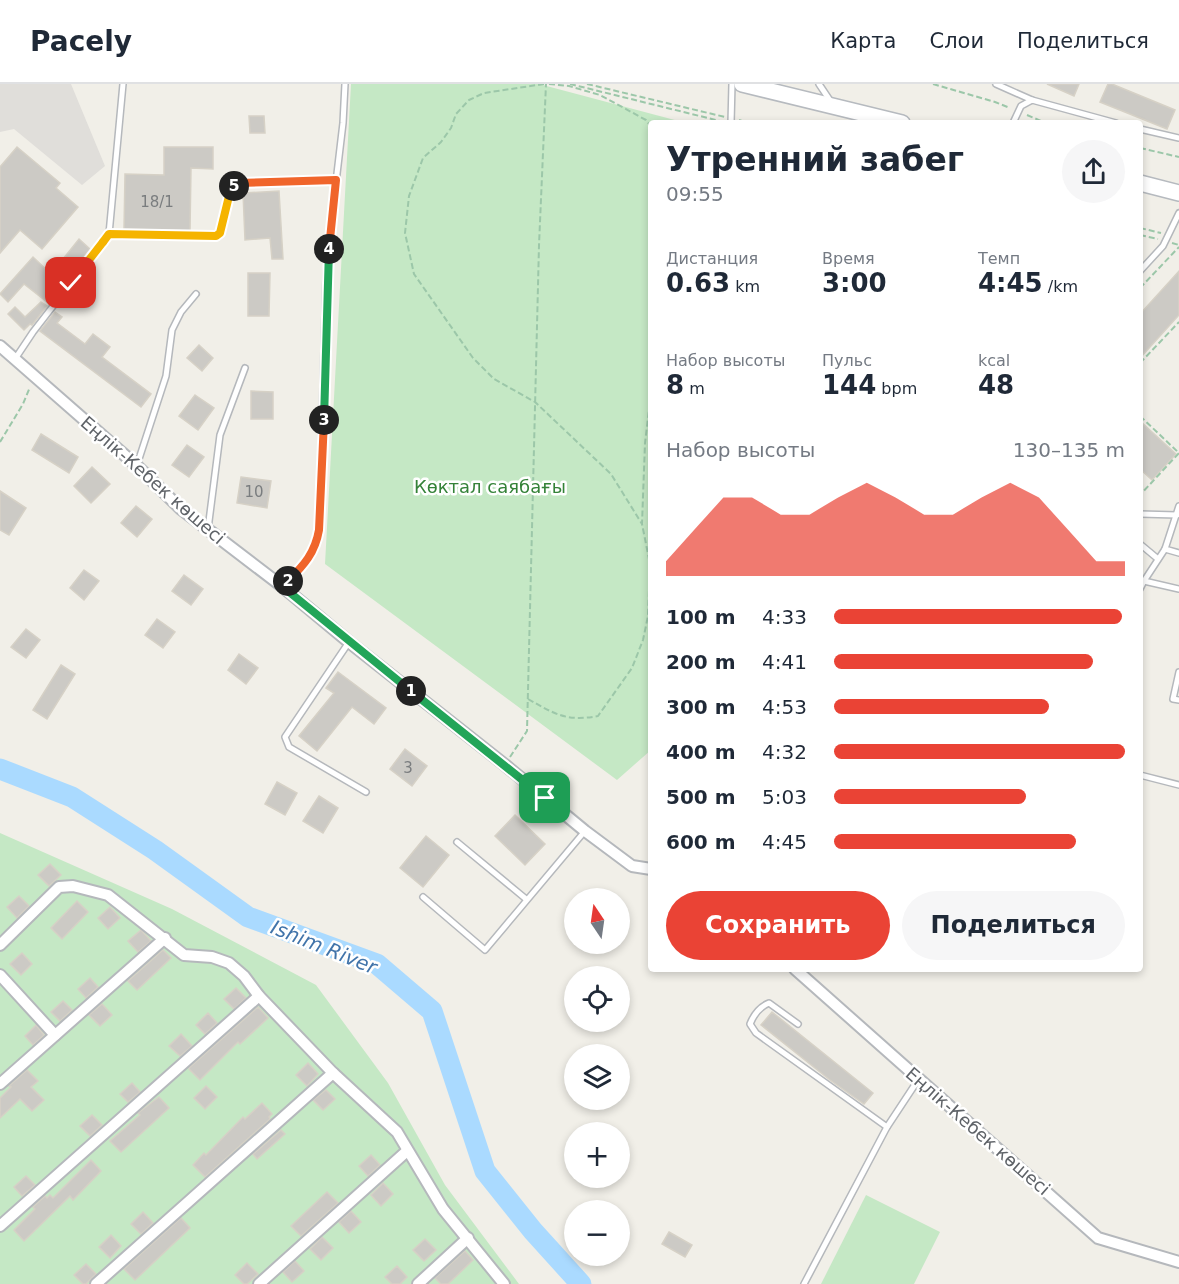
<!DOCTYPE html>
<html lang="ru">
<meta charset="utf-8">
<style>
:root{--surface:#fff;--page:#f6f6f7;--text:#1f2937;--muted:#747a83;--line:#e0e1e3;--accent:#ea4335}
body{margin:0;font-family:"DejaVu Sans",sans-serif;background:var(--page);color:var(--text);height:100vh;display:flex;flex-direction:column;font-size:22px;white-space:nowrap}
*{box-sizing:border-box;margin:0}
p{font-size:20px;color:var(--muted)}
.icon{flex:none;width:33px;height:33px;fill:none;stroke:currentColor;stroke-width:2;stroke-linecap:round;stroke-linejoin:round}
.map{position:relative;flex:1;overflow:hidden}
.drawer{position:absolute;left:648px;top:36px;width:495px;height:852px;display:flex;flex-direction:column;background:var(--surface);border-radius:6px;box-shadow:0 3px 9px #0003}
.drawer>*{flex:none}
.needle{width:39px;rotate:347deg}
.buttons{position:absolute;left:564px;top:804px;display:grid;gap:12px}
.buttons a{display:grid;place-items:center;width:66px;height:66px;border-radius:50%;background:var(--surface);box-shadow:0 3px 9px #0003;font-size:30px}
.pin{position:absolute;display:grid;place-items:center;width:51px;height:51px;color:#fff;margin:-26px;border-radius:12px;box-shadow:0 3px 9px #0006}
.km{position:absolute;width:30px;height:30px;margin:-15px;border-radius:50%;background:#222;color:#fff;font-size:16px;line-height:30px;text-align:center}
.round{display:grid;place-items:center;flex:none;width:63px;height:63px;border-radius:32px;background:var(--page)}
.headline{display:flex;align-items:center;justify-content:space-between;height:102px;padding:0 18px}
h1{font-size:33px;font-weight:700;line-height:45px}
.figures{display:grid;grid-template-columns:repeat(3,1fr);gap:9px;height:102px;padding:6px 18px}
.figures div{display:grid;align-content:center}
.figures b{font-size:26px;font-weight:700}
.figures small{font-size:16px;font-weight:400}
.figures p{font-size:16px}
.chart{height:168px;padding:12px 18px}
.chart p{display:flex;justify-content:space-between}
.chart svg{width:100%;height:108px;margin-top:6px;fill:var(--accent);opacity:.7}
.action{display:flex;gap:12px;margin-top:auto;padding:12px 18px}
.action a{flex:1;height:69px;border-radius:36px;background:var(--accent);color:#fff;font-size:24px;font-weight:700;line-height:69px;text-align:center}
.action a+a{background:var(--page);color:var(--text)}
ul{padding:0 18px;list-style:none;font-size:20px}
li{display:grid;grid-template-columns:96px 72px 1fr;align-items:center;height:45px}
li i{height:15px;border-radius:8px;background:var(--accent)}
header{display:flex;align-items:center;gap:36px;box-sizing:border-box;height:84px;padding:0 30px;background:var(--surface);border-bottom:2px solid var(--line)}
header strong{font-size:28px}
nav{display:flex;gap:33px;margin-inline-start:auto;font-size:21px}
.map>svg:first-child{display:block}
.industrial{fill:#e0deda}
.green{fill:#c5e8c5}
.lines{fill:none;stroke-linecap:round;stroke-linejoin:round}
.river{stroke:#aadaff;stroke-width:21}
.building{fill:#cccac5;stroke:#d6d1c6;stroke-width:1.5}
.lane-casing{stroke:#b5b8bc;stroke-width:8}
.street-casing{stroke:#b5b8bc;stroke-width:14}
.secondary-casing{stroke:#b6babf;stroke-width:18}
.path{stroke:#9cc7a9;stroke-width:2;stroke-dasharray:6 3;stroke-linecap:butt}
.lane{stroke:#fff;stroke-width:5}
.street{stroke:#fff;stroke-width:10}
.secondary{stroke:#fff;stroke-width:15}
.split-1-casing{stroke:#fff;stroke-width:12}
.split-2-casing{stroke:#fff;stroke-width:12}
.split-3-casing{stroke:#fff;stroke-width:12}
.split-4-casing{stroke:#fff;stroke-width:12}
.split-5-casing{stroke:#fff;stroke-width:12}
.split-6-casing{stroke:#fff;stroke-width:12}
.split-7-casing{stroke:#fff;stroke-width:12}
.split-1{stroke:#22a559;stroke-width:8}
.split-2{stroke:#22a559;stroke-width:8}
.split-3{stroke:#f0652b;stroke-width:8}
.split-4{stroke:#22a559;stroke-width:8}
.split-5{stroke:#f0652b;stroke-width:8}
.split-6{stroke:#f5b400;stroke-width:8}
.split-7{stroke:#f5b400;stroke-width:8}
.labels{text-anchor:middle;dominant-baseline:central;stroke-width:5;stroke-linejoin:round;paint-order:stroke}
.number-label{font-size:15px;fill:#7a7d7f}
.street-label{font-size:18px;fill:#5f6368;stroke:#fff}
.park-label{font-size:18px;fill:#348238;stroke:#fff}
.water-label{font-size:20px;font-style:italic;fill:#4174aa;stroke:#fff}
</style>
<header>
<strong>Pacely</strong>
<nav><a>Карта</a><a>Слои</a><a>Поделиться</a></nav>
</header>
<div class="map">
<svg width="1179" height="1200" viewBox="0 0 1179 1200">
<rect width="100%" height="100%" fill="#f1efe8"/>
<path class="industrial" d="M0 0H71L105 82 82 101 14 45 0 48Z"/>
<g class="green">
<path d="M351 0H539L686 39H651V666L617 696 325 480Z"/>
<path d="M0 749 172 825 316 901 388 999 445 1101 519 1200H0Z"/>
<path d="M866 1111 940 1148 914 1200H821Z"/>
</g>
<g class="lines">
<path class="river" d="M0 685 72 713 155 766 248 833 377 880 432 927 485 1087 533 1147 581 1200"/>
</g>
<g class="building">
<path d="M1047 0H1079L1074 12Z"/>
<path d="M1108 0H1112L1175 26 1167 45 1100 18Z"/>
<path d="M249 32H264L265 49H250Z"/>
<path d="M17 63 60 99 56 104 78 123 42 165 20 146 0 169V83Z"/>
<path d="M164 63H213V85L191 84 190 147 124 145 125 90 164 91Z"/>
<path d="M279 107 283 175H272L270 154 245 156 243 109Z"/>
<path d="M79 155 90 165 47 218 24 200 8 218 0 210 33 173 51 190Z"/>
<path d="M1179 187V231L1140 274V230Z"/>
<path d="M248 189H270L269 232H248Z"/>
<path d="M41 218 47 222 32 241 30 240 24 246 8 230 15 223 25 233Z"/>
<path d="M55 228 62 233 57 239 85 260 93 250 110 263 102 273 151 310 141 323 40 247Z"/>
<path d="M199 261 213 274 202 287 187 274Z"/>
<path d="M251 307 273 308V335H251Z"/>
<path d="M195 311 214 324 198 346 179 332Z"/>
<path d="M1140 337 1176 370 1152 396 1140 385Z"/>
<path d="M41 350 78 373 69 389 32 366Z"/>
<path d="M187 361 204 373 189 393 172 381Z"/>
<path d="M92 383 110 400 91 419 74 402Z"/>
<path d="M241 393 271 397 267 424 237 419Z"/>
<path d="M0 407 26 424 9 451 0 446Z"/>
<path d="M136 422 152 435 137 453 121 439Z"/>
<path d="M84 486 99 497 84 516 70 504Z"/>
<path d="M184 491 203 505 191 521 172 507Z"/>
<path d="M157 535 175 548 163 564 145 551Z"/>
<path d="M26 545 40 556 26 574 11 563Z"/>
<path d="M239 570 258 584 246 600 228 586Z"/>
<path d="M61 581 75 590 47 635 33 626Z"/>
<path d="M338 588 386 624 374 640 352 623 317 667 299 652 334 609 326 604Z"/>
<path d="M405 665 427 682 412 702 390 685Z"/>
<path d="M277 698 297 709 285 731 265 720Z"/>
<path d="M319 712 338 724 323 749 303 737Z"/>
<path d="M515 731 545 760 525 781 495 752Z"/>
<path d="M426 752 449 771 423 803 400 784Z"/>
<path d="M50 780 61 791 49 802 38 791Z"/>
<path d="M19 812 29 822 17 834 7 823Z"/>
<path d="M77 817 88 828 62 855 51 844Z"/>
<path d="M110 823 120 834 108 845 98 834Z"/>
<path d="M141 846 151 857 138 868 128 857Z"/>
<path d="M163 866 171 874 137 906 128 897Z"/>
<path d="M22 869 32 880 21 891 10 880Z"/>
<path d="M90 894 98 903 86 914 78 905Z"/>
<path d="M236 904 246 914 234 925 224 915Z"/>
<path d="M63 917 72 926 60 937 51 928Z"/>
<path d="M102 920 112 931 100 942 89 931Z"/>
<path d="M258 923 268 934 240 960 238 958 200 996 189 985 190 983Z"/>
<path d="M772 928 873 1009 864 1020 830 996 761 941Z"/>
<path d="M208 929 217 939 205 950 196 941Z"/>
<path d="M36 941 44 951 33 961 25 952Z"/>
<path d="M181 950 192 962 180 972 169 962Z"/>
<path d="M308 979 318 990 307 1002 296 991Z"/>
<path d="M27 986 38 997 31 1003 44 1016 32 1027 20 1015 0 1034V1014L11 1003 9 1002Z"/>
<path d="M132 999 140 1008 128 1018 120 1010Z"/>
<path d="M206 1002 217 1013 205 1025 194 1014Z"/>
<path d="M326 1006 335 1015 323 1026 313 1016Z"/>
<path d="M159 1013 169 1024 121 1068 110 1057 140 1031 138 1029Z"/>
<path d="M262 1019 272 1030 269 1033 270 1035 205 1093 193 1081 204 1069 206 1071 243 1033 245 1035Z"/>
<path d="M92 1031 102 1041 90 1052 80 1042Z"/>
<path d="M281 1046 285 1050 257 1075 253 1070Z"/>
<path d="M371 1071 380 1081 368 1092 359 1082Z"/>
<path d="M91 1076 101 1087 73 1116 70 1112 24 1157 14 1146 35 1125 33 1123 45 1112 47 1114 50 1111 53 1114Z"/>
<path d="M26 1092 35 1101 22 1112 14 1103Z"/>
<path d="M383 1099 393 1110 381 1122 371 1111Z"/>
<path d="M327 1108 338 1119 301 1152 291 1142Z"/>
<path d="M351 1127 361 1138 349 1149 339 1138Z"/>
<path d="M143 1128 153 1139 141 1150 131 1140Z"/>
<path d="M181 1134 190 1144 135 1196 124 1185Z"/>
<path d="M669 1148 692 1161 685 1173 662 1160Z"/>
<path d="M111 1151 121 1162 110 1174 99 1163Z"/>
<path d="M322 1153 333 1164 321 1176 310 1165Z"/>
<path d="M425 1155 436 1166 424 1177 413 1166Z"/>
<path d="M465 1167 473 1176 448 1200H441L435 1194Z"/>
<path d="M295 1177 304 1187 292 1198 283 1188Z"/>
<path d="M247 1179 258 1190 247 1200H244L235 1191Z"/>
<path d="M86 1180 96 1190 86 1200H83L74 1191Z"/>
<path d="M397 1182 407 1193 400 1200H392L385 1193Z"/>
</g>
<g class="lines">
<g class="lane-casing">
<g id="lane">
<path d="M819 0 831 18"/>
<path d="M996 0 1032 16"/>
<path d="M731 39 732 0"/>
<path d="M1013 39 1021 22 1032 16 1116 39"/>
<path d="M1140 45 1179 54"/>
<path d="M109 150 216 152 220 149 230 108 238 99 336 96"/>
<path d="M1140 187 1163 162 1179 129"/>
<path d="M15 275 33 248 109 150 123 0"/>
<path d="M137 381 166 292 172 246 181 228 196 210"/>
<path d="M1179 422 1165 465 1179 469"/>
<path d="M1140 430 1177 431"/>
<path d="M208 445 220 351 245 284"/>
<path d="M1140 460 1158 475"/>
<path d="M1144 497 1179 505"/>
<path d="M283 503C300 484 314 472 319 446L326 196 329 157 343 39 345 0"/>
<path d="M1140 505 1144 497 1165 465"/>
<path d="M349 558 285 653 289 663 366 708"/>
<path d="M1179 588 1173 615 1179 616"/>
<path d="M1140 691 1179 701"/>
<path d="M457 758 526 815"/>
<path d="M423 813 485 866 585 747"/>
<path d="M798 940 769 919C759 923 754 930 750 940L756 949 887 1043"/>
<path d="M804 1200 887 1043 918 996"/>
</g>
</g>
<g class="street-casing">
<g id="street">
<path d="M0 262 137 382 181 425 283 503 349 558 505 681 585 747 632 782 651 785"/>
<path d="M0 861 59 803 73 802 108 811 184 871 212 873 229 879 244 892 259 912 333 989 397 1048 443 1125 504 1200"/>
<path d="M795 885 1098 1154 1179 1178"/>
<path d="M0 891 55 951"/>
<path d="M0 1000 165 854"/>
<path d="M0 1142 259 912"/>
<path d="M96 1200 333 989"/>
<path d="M259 1200 407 1067"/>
<path d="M418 1200 468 1154"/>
</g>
</g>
<g class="secondary-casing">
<g id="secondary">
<path d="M742 0 902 39"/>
<path d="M1140 99 1179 109"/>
</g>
</g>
<g class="path">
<path d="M544 0 484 9 469 16 456 30 451 44 441 58 423 74 409 112 405 149 414 190 473 274 494 295 535 318 611 390 642 440"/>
<path d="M549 0 569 2 600 11 646 36 651 43"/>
<path d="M570 0 724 38"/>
<path d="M587 0 725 33"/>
<path d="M933 0 995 18 1010 24"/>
<path d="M1027 31 1046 39"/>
<path d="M739 36 748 39"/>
<path d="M1140 64 1179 73"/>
<path d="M1140 144 1161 149"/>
<path d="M1140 151 1158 155"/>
<path d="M1172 159 1179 161"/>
<path d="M1140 204 1179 163"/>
<path d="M1140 279 1179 238"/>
<path d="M1140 332 1179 369 1140 411"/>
<path d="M0 358 23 320 30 303"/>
<path d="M528 615C555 630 566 638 598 632L632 584 643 556 648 532 650 480 642 440 645 359 651 309"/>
<path d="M510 673 527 647 539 161 546 0"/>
</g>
<use href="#lane" class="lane"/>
<use href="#street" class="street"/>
<use href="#secondary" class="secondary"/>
</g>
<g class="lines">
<g class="split-1-casing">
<path id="split-1" d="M411 607 545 714"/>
</g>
<g class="split-2-casing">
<path id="split-2" d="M288 497 283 503 411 607"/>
</g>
<g class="split-3-casing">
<path id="split-3" d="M288 497C304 481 315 469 319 446L324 336"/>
</g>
<g class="split-4-casing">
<path id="split-4" d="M324 336 329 165"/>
</g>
<g class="split-5-casing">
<path id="split-5" d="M234 102 238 99 336 96 329 165"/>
</g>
<g class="split-6-casing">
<path id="split-6" d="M103 158 109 150 216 152 220 149 230 108 234 102"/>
</g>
<g class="split-7-casing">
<path id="split-7" d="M71 199 103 158"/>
</g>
<use href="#split-1" class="split-1"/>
<use href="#split-2" class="split-2"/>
<use href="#split-3" class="split-3"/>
<use href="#split-4" class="split-4"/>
<use href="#split-5" class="split-5"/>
<use href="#split-6" class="split-6"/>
<use href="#split-7" class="split-7"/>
</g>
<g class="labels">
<g class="number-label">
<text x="157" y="118">18/1</text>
<text x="254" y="408">10</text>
<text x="408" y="684">3</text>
</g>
<g class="street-label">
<text transform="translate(153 396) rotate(41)">Еңлік-Кебек көшесі</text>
<text transform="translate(978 1047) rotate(41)">Еңлік-Кебек көшесі</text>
</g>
<g class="park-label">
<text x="490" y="402">Көктал саябағы</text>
</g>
<g class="water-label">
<text transform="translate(324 863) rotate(22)">Ishim River</text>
</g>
</g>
</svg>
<div class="buttons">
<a><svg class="needle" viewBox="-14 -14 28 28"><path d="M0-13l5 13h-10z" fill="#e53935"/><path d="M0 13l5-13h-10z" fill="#747a83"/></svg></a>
<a><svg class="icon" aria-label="locate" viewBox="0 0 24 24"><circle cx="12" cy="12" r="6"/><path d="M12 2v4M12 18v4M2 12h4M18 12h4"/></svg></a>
<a><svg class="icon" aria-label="layers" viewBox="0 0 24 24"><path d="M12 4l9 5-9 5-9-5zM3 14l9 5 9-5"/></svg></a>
<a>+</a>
<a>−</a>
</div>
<div class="pin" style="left:545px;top:714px;background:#1e9e55"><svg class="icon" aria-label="arrive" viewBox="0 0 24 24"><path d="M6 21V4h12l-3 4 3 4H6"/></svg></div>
<div class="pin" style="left:71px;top:199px;background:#d93025"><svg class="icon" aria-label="check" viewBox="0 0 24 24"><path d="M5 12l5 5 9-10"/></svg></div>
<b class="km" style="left:411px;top:607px">1</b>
<b class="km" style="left:288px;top:497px">2</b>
<b class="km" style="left:324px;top:336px">3</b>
<b class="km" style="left:329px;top:165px">4</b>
<b class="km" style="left:234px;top:102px">5</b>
<section class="drawer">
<div class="headline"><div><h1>Утренний забег</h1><p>09:55</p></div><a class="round"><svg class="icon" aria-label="share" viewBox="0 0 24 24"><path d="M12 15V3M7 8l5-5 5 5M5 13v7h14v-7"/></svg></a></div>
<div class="figures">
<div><p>Дистанция</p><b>0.63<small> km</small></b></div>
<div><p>Время</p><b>3:00</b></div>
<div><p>Темп</p><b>4:45<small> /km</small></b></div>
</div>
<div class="figures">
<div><p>Набор высоты</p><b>8<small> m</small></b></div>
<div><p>Пульс</p><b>144<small> bpm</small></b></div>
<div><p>kcal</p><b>48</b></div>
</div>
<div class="chart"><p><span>Набор высоты</span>130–135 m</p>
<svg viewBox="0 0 160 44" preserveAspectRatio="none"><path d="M0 44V38L10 25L20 12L30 12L40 19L50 19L60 12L70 6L80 12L90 19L100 19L110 12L120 6L130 12L140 25L150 38L160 38V44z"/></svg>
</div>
<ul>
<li><b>100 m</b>4:33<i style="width:99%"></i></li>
<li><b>200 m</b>4:41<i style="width:89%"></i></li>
<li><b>300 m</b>4:53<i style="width:74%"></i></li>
<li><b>400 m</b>4:32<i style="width:100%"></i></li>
<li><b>500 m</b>5:03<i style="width:66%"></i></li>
<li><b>600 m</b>4:45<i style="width:83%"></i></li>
</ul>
<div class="action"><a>Сохранить</a><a>Поделиться</a></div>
</section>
</div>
